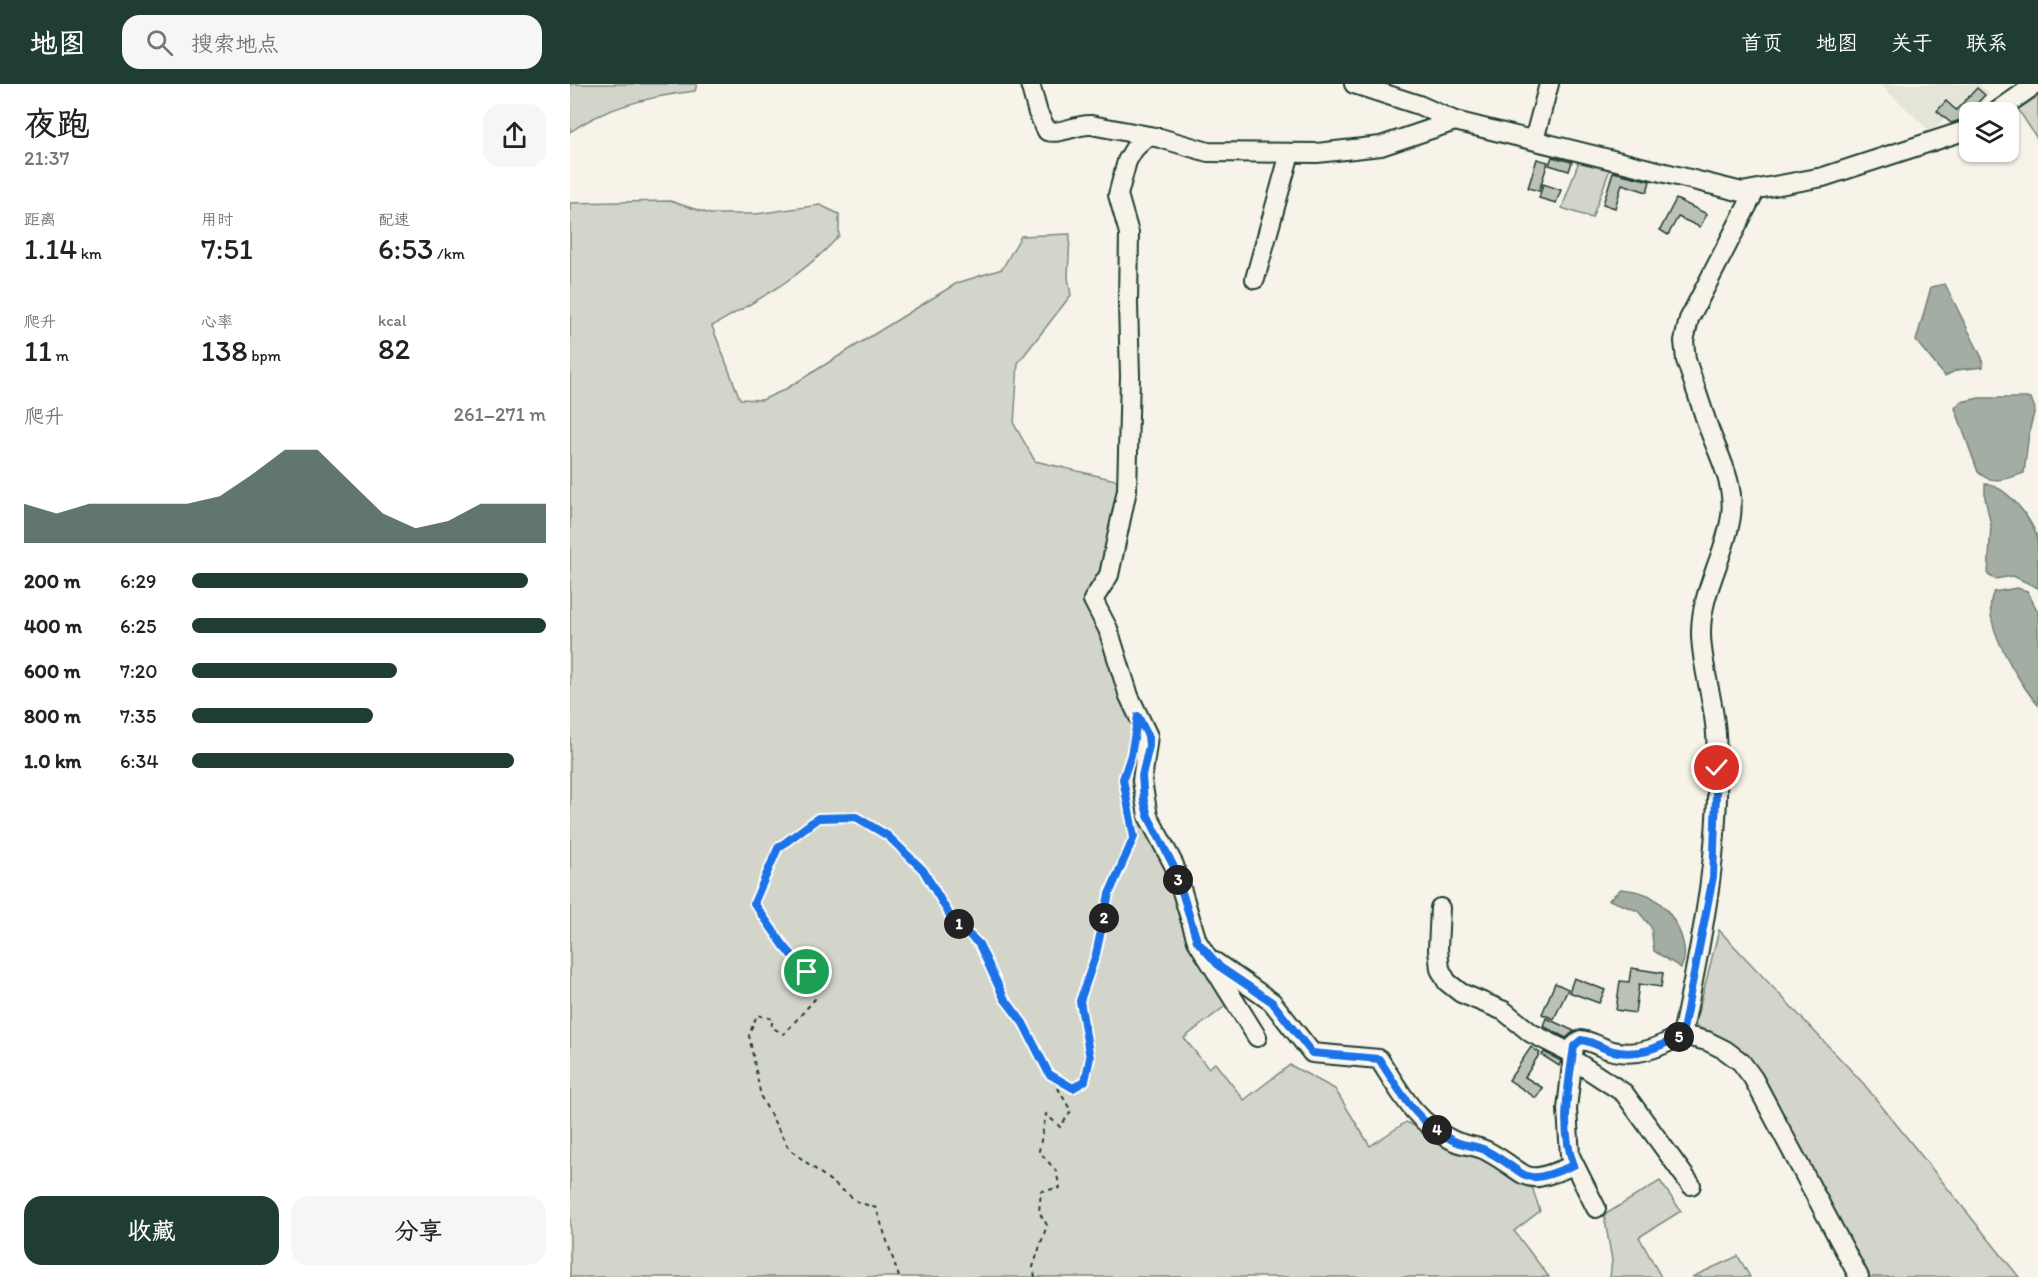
<!DOCTYPE html>
<html lang="zh">
<meta charset="utf-8">
<style>
:root{--surface:#fff;--page:#f6f6f6;--text:#222;--muted:#767676;--accent:#1f3d34}
body{margin:0;font-family:Itim,"LXGW WenKai TC",sans-serif;background:var(--page);color:var(--text);height:100vh;display:flex;flex-direction:column;font-size:22px;white-space:nowrap}
*{box-sizing:border-box;margin:0}
p{font-size:20px;color:var(--muted)}
.icon{flex:none;width:33px;height:33px;fill:none;stroke:currentColor;stroke-width:2;stroke-linecap:round;stroke-linejoin:round}
.map{position:relative;flex:1;overflow:hidden}
.details{display:flex;flex-direction:column;background:var(--surface);width:570px}
.details>*{flex:none}
.fabs{position:absolute;left:1389px;top:18px;display:grid;gap:12px}
.fabs a{display:grid;place-items:center;width:60px;height:60px;border-radius:12px;background:var(--surface);box-shadow:0 2px 4px #0004;font-size:30px}
.pin{position:absolute;display:grid;place-items:center;width:51px;height:51px;color:#fff;margin:-26px;border:3px solid #fff;border-radius:50%;box-shadow:0 2px 6px #0007}
.km{position:absolute;width:30px;height:30px;margin:-15px;border-radius:50%;background:#222;color:#fff;font-size:16px;line-height:30px;text-align:center}
.round{display:grid;place-items:center;flex:none;width:63px;height:63px;border-radius:18px;background:var(--page)}
.headline{display:flex;align-items:center;justify-content:space-between;height:102px;padding:0 24px}
h1{font-size:33px;font-weight:600;line-height:45px}
.stats{display:grid;grid-template-columns:repeat(3,1fr);gap:9px;height:102px;padding:6px 24px}
.stats div{display:grid;align-content:center}
.stats b{font-size:30px;font-weight:600}
.stats small{font-size:16px;font-weight:400}
.stats p{font-size:16px}
.chart{height:168px;padding:12px 24px}
.chart p{display:flex;justify-content:space-between}
.chart svg{width:100%;height:108px;margin-top:6px;fill:var(--accent);opacity:.7}
.action{display:flex;gap:12px;margin-top:auto;padding:12px 24px}
.action a{flex:1;height:69px;border-radius:18px;background:var(--accent);color:#fff;font-size:24px;font-weight:600;line-height:69px;text-align:center}
.action a+a{background:var(--page);color:var(--text)}
ul{padding:0 24px;list-style:none;font-size:20px}
li{display:grid;grid-template-columns:96px 72px 1fr;align-items:center;height:45px}
li i{height:15px;border-radius:8px;background:var(--accent)}
header{display:flex;align-items:center;gap:36px;box-sizing:border-box;height:84px;padding:0 30px;background:var(--accent);color:#fff}
header strong{font-size:28px}
nav{display:flex;gap:33px;margin-inline-start:auto;font-size:21px}
.search{width:420px;height:54px;background:var(--page);display:flex;align-items:center;gap:15px;box-sizing:border-box;padding:0 21px;border-radius:18px;color:var(--muted);font-size:22px}
main{display:flex;flex:1;min-height:0}
.map>svg:first-child{display:block}
.built{fill:#e5e4d9}
.green{fill:#d3d5ca;stroke:#79897f;stroke-width:1.5}
.water{fill:#a4ada3;stroke:#6f8077;stroke-width:1.5}
.building{fill:#bbc1b6;stroke:#1f3d34;stroke-width:1.5}
.lines{fill:none;stroke-linecap:round;stroke-linejoin:round}
.minor-casing{stroke:#1f3d34;stroke-width:22}
.path{stroke:#1f3d34;stroke-width:2;stroke-dasharray:4.5 4.5;stroke-linecap:butt}
.minor{stroke:#f7f3e8;stroke-width:18}
.route-casing{stroke:#fff;stroke-width:12}
.route{stroke:#1a73e8;stroke-width:8}
</style>
<header>
<strong>地图</strong>
<div class="search"><svg class="icon" aria-label="search" viewBox="0 0 24 24"><circle cx="10" cy="10" r="6"/><path d="M15 15l6 6"/></svg>搜索地点</div>
<nav><a>首页</a><a>地图</a><a>关于</a><a>联系</a></nav>
</header>
<main>
<section class="details">
<div class="headline"><div><h1>夜跑</h1><p>21:37</p></div><a class="round"><svg class="icon" aria-label="share" viewBox="0 0 24 24"><path d="M12 15V3M7 8l5-5 5 5M5 13v7h14v-7"/></svg></a></div>
<div class="stats">
<div><p>距离</p><b>1.14<small> km</small></b></div>
<div><p>用时</p><b>7:51</b></div>
<div><p>配速</p><b>6:53<small> /km</small></b></div>
</div>
<div class="stats">
<div><p>爬升</p><b>11<small> m</small></b></div>
<div><p>心率</p><b>138<small> bpm</small></b></div>
<div><p>kcal</p><b>82</b></div>
</div>
<div class="chart"><p><span>爬升</span>261–271 m</p>
<svg viewBox="0 0 160 44" preserveAspectRatio="none"><path d="M0 44V28L10 32L20 28L30 28L40 28L50 28L60 25L70 16L80 6L90 6L100 19L110 32L120 38L130 35L140 28L150 28L160 28V44z"/></svg>
</div>
<ul>
<li><b>200 m</b>6:29<i style="width:95%"></i></li>
<li><b>400 m</b>6:25<i style="width:100%"></i></li>
<li><b>600 m</b>7:20<i style="width:58%"></i></li>
<li><b>800 m</b>7:35<i style="width:51%"></i></li>
<li><b>1.0 km</b>6:34<i style="width:91%"></i></li>
</ul>
<div class="action"><a>收藏</a><a>分享</a></div>
</section>
<div class="map">
<svg width="1468" height="1193" viewBox="0 0 1468 1193">
<rect width="100%" height="100%" fill="#f7f3e8"/>
<filter id="ink" filterUnits="userSpaceOnUse"><feTurbulence type="fractalNoise" baseFrequency=".0167" numOctaves="2"/><feDisplacementMap in="SourceGraphic" scale="12" xChannelSelector="R" yChannelSelector="G"/><feConvolveMatrix kernelMatrix="1 2 1 2 8 2 1 2 1" color-interpolation-filters="sRGB"/></filter>
<g filter="url(#ink)">
<path class="built" d="M1310 0H1409L1419 9 1385 46 1374 35 1361 48Z"/>
<g class="green">
<path d="M0 0H127L125 7C82 12 35 23 0 48Z"/>
<path d="M1468 12V56L1448 25Z"/>
<path d="M1010 74 1040 85 1022 134 992 124Z"/>
<path d="M100 117 140 130H186L250 121 269 130V152C233 192 188 216 142 242L170 315 192 316 214 306 387 199 432 185 451 152 500 150 498 194 501 211 448 279 444 340 465 377 554 398 535 484 513 514 531 542 569 647 565 708 658 920 614 954 638 984 645 979 674 1016 720 981 765 1005 800 1062 836 1038 924 1078 961 1100 970 1127 944 1147 979 1193H0V119Z"/>
<path d="M1149 846 1293 999 1449 1193H1297L1201 1007 1177 973 1125 941Z"/>
<path d="M1090 1097 1111 1127 1069 1153 1091 1193H1040L1042 1176 1034 1131Z"/>
<path d="M1168 1172 1180 1193H1122Z"/>
</g>
<g class="water">
<path d="M1375 200 1412 274 1413 283 1387 286 1375 292 1346 257 1361 203Z"/>
<path d="M1409 314H1461L1465 325 1459 348 1454 389C1438 394 1422 402 1408 388L1385 324 1391 318Z"/>
<path d="M1415 400C1437 402 1459 432 1467 452 1468 466 1468 489 1468 504L1443 492 1425 495 1418 491 1421 441 1415 414Z"/>
<path d="M1447 504 1457 507 1468 528V621C1450 600 1408 535 1424 508Z"/>
<path d="M1051 805C1061 806 1075 808 1083 814 1103 827 1122 862 1111 884L1084 867 1081 843 1068 827 1039 816Z"/>
</g>
<g class="building">
<path d="M1407 4 1415 11 1391 36 1381 39 1367 27 1376 17 1386 26Z"/>
<path d="M982 73 1002 78 999 87 979 81Z"/>
<path d="M967 75 978 78 969 107 958 104Z"/>
<path d="M1043 88 1080 97 1077 108 1052 100 1045 124 1033 120Z"/>
<path d="M973 100 991 106 986 119 969 114Z"/>
<path d="M1106 115 1137 130 1130 143 1108 133 1098 151 1090 146Z"/>
<path d="M1061 884 1093 889 1091 903 1069 900 1065 929 1046 926 1050 897 1059 898Z"/>
<path d="M1004 894 1035 906 1029 919 999 908Z"/>
<path d="M985 899 998 905 984 935 972 930Z"/>
<path d="M976 934 1004 947 1003 948 996 954 973 942Z"/>
<path d="M961 963 970 969 955 993 973 1004 966 1014 939 996Z"/>
<path d="M974 968 991 977 989 982 972 971Z"/>
</g>
<g class="lines">
<g class="minor-casing">
<g id="minor">
<path d="M460 0 468 29 477 47C491 51 506 40 521 41L590 54 638 68 747 69 811 62 885 37"/>
<path d="M784 0 849 21 885 37 1172 108 1253 93 1400 45"/>
<path d="M1426 28 1466 0"/>
<path d="M578 52 564 65 557 77 548 111 559 149 558 220 560 292 557 406 539 491 523 516 538 545 559 612 578 652 572 697 578 732 604 781 627 857 687 953"/>
<path d="M964 56 979 0"/>
<path d="M685 195 720 69"/>
<path d="M870 824 868 865 870 885 877 898 891 909 934 927 961 949 1003 970"/>
<path d="M645 878 702 918 742 969 809 975C830 1008 845 1038 882 1056 893 1062 906 1061 917 1067 963 1092 949 1104 1004 1081"/>
<path d="M1112 951C1133 851 1153 753 1146 650 1144 617 1132 584 1131 551 1130 508 1155 474 1161 432 1165 401 1150 374 1139 345 1131 322 1124 299 1116 276L1114 257 1119 235 1185 107"/>
<path d="M1002 975 1054 1009 1121 1101"/>
<path d="M1026 1124 1000 1072 997 1025 1004 962 1011 956 1016 957C1025 959 1034 965 1043 967 1069 973 1090 963 1112 951L1137 957 1155 966 1171 978 1183 994 1289 1193"/>
</g>
</g>
<g class="path">
<path d="M329 1193 306 1124 288 1118 219 1065 191 1013 179 951 187 931 203 935 201 943 214 950 245 915 237 888 214 862 184 820 208 764 248 734 286 733 318 752 353 786 382 835 409 860 434 914 453 939 479 990 503 1004 515 997 520 974 510 917 526 870 539 810 564 753 553 695 557 684"/>
<path d="M465 1193 463 1183 477 1141 469 1128 471 1107 490 1104 486 1087 469 1067 476 1030 490 1043 501 1027 481 992"/>
</g>
<use href="#minor" class="minor"/>
</g>
</g>
<g class="lines" filter="url(#ink)">
<g class="route-casing">
<path id="route" d="M237 888 214 862 184 819 208 764 248 734 286 733 318 752 353 786 382 835 409 860 434 914 453 939 479 990 503 1004 515 997 520 974 510 917 526 870 539 810 564 753 553 695 561 671 568 632 578 652 579 662 572 692 574 717 578 732 605 785 627 857 650 883 702 918 742 969 809 975C830 1007 846 1039 882 1056 893 1062 906 1061 917 1067 963 1092 949 1104 1004 1081 989 1045 999 999 1004 962L1011 956 1016 957C1025 959 1034 965 1043 967 1069 973 1090 963 1112 951L1143 793 1147 684"/>
</g>
<use href="#route" class="route"/>
</g>
</svg>
<div class="fabs">
<a><svg class="icon" aria-label="layers" viewBox="0 0 24 24"><path d="M12 4l9 5-9 5-9-5zM3 14l9 5 9-5"/></svg></a>
</div>
<div class="pin" style="left:237px;top:888px;background:#1e9e55"><svg class="icon" aria-label="arrive" viewBox="0 0 24 24"><path d="M6 21V4h12l-3 4 3 4H6"/></svg></div>
<div class="pin" style="left:1147px;top:684px;background:#d93025"><svg class="icon" aria-label="check" viewBox="0 0 24 24"><path d="M5 12l5 5 9-10"/></svg></div>
<b class="km" style="left:389px;top:840px">1</b>
<b class="km" style="left:534px;top:834px">2</b>
<b class="km" style="left:608px;top:796px">3</b>
<b class="km" style="left:867px;top:1046px">4</b>
<b class="km" style="left:1109px;top:953px">5</b>
</div>
</main>
